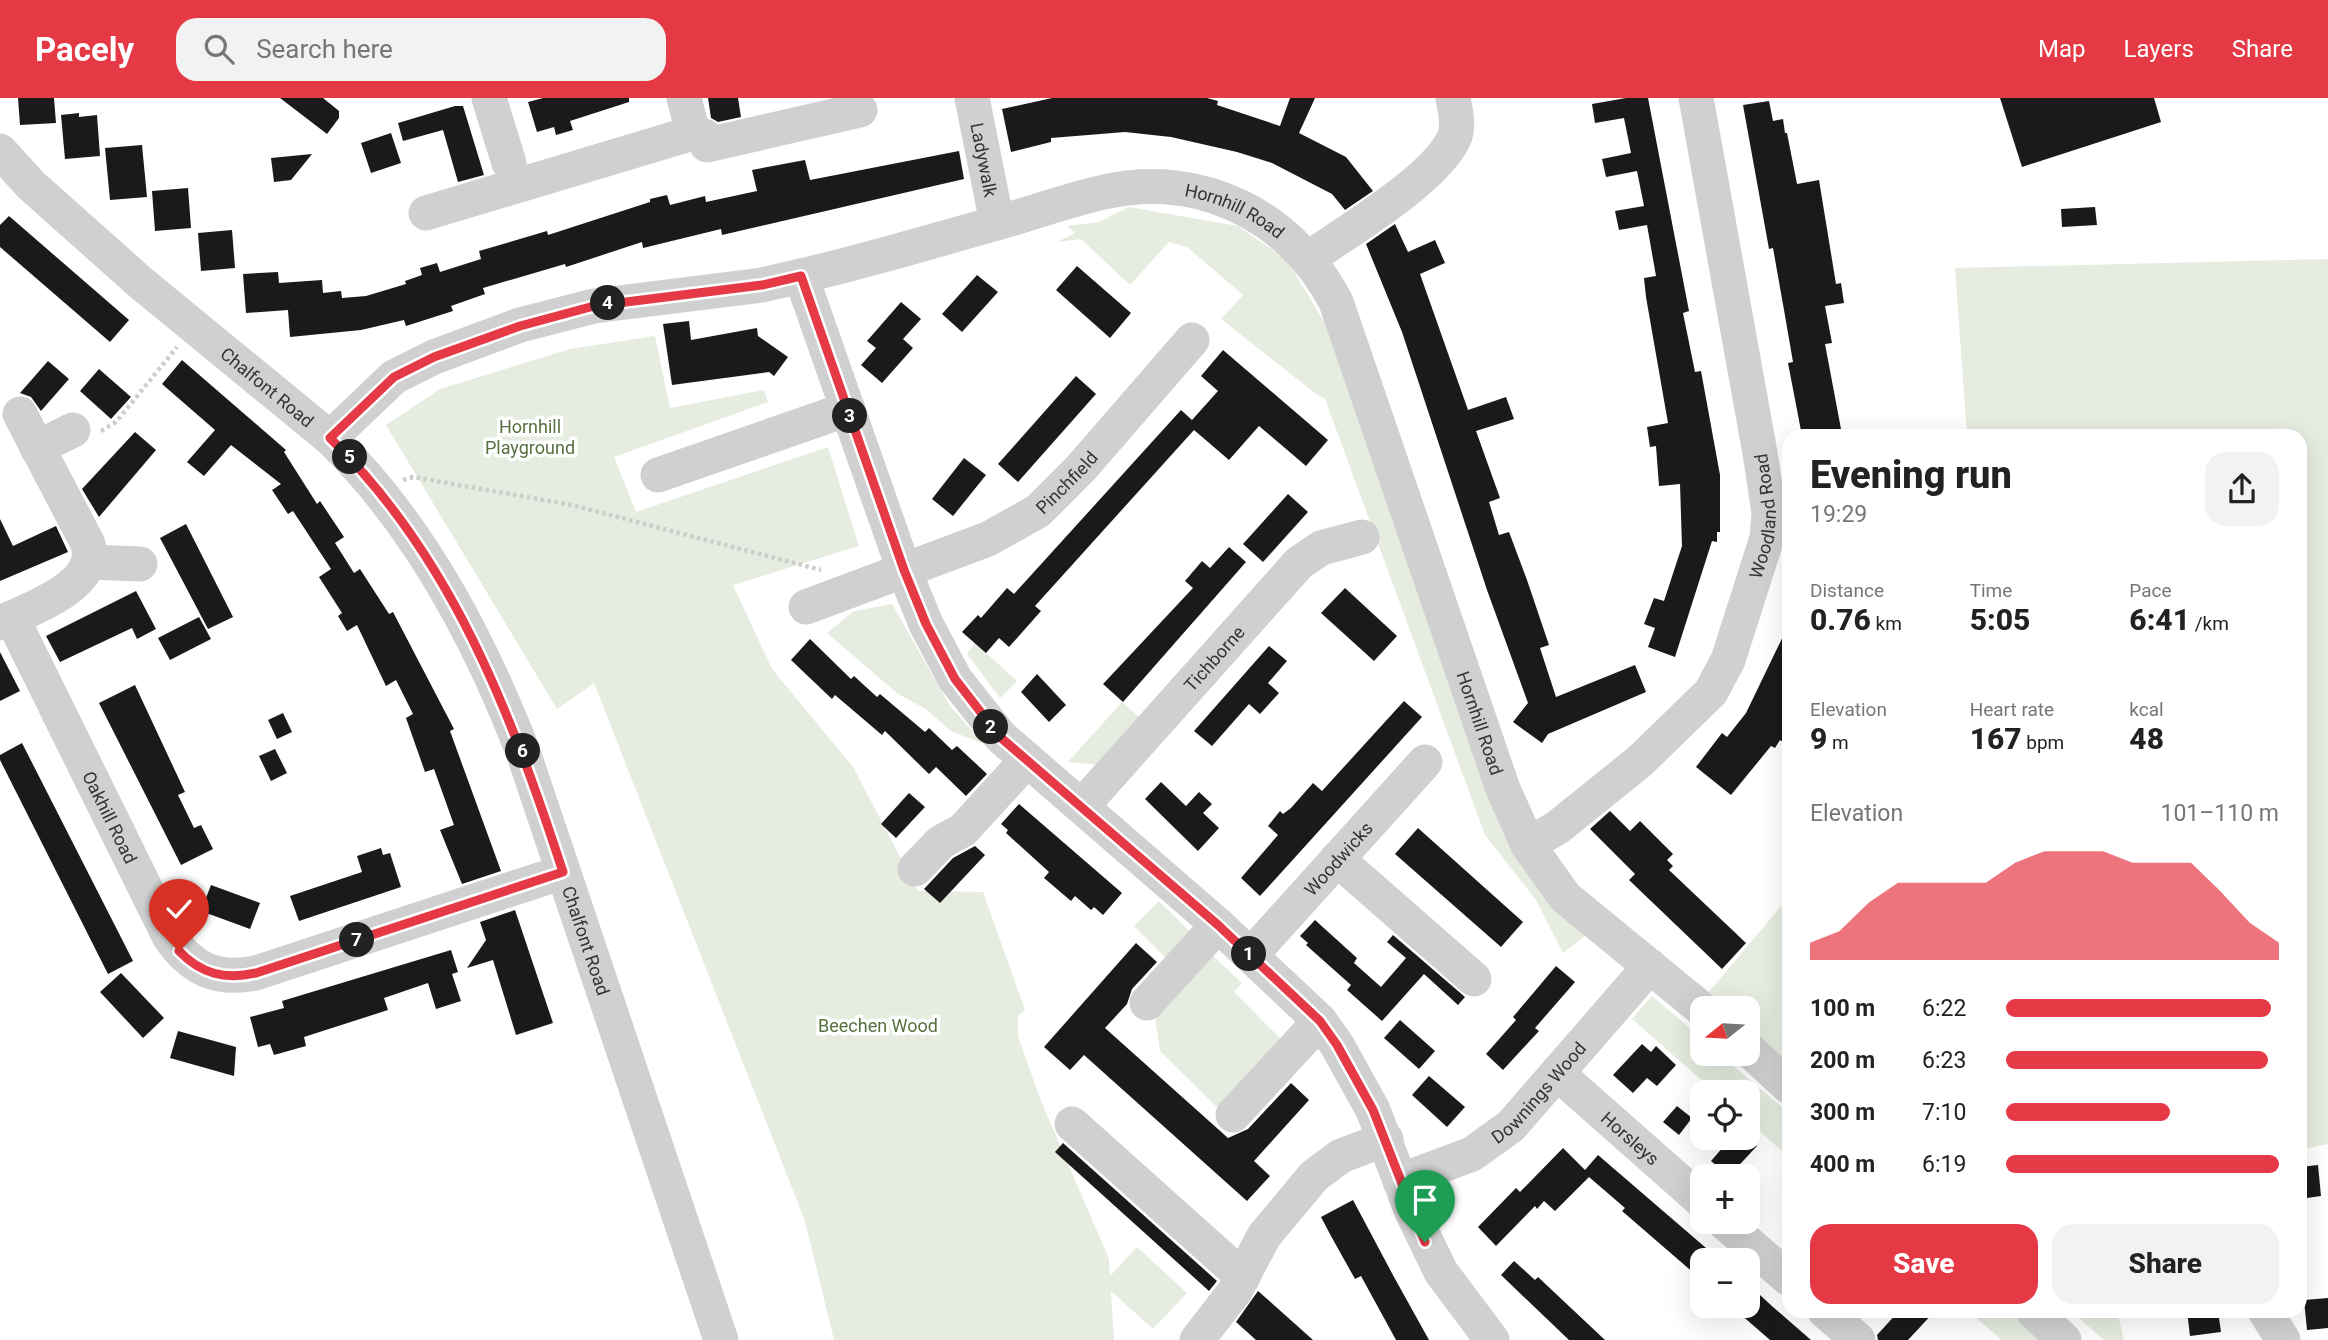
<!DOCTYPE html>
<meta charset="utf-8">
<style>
:root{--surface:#fff;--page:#f2f2f2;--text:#222;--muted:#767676;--accent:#e63946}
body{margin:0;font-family:Roboto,sans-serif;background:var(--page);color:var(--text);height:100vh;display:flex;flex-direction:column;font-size:26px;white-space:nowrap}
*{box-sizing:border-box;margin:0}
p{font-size:23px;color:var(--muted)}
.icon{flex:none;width:38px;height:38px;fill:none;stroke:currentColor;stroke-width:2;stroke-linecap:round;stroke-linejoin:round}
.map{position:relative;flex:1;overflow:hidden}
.drawer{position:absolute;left:1782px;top:331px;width:525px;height:889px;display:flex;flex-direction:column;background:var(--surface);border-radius:21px;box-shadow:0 7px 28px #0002}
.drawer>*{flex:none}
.needle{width:46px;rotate:252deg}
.fabs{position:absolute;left:1690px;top:898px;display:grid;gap:14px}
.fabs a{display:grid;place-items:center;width:70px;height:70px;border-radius:14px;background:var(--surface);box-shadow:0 7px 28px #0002;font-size:35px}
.pin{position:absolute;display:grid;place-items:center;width:60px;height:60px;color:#fff;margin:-72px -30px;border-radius:50% 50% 50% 0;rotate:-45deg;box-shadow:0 0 7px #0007}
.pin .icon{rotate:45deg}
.km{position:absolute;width:35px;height:35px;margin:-18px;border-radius:50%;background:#222;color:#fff;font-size:19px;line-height:35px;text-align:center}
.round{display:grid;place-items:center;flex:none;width:74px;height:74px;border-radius:21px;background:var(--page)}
.head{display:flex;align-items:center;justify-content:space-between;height:119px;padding:0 28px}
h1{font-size:38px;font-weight:800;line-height:52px}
.figures{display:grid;grid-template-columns:repeat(3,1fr);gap:10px;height:119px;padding:7px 28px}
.figures div{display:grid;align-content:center}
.figures b{font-size:30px;font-weight:800}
.figures small{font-size:19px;font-weight:400}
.figures p{font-size:19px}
.chart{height:196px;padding:14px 28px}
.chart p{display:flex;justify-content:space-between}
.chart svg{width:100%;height:126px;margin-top:7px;fill:var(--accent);opacity:.7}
.button{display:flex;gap:14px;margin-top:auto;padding:14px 28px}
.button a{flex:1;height:80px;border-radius:21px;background:var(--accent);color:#fff;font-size:28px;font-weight:800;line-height:80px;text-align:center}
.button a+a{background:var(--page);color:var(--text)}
ul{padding:0 28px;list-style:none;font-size:23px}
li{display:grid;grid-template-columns:112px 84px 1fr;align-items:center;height:52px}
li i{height:18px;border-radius:9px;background:var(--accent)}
header{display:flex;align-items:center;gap:42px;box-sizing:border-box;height:98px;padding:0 35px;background:var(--accent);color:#fff}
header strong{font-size:33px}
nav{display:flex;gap:38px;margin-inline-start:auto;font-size:24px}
.search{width:490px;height:63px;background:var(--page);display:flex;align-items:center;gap:18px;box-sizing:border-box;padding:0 24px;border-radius:21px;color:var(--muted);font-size:26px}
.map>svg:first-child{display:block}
.green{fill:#e6ecdf}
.building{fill:#1a1a1a}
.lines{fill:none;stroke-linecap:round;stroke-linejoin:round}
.path{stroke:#cdcdcd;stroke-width:4.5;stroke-dasharray:3.5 3.5;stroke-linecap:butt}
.minor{stroke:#d0d0d0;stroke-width:35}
.route-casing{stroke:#fff;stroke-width:14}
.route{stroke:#e63946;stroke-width:9}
.labels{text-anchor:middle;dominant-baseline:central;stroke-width:7;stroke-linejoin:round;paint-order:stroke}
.street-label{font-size:18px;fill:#333;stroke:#fff}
.park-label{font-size:18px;fill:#56703f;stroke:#fff}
</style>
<header>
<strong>Pacely</strong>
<div class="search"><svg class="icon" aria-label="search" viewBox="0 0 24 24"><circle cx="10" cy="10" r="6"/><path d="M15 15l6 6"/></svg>Search here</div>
<nav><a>Map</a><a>Layers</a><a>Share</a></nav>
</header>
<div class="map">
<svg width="2328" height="1242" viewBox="0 0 2328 1242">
<rect width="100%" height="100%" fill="#fff"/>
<g class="green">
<path d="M1129 109 1238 128 1287 162 1326 227 1503 731 1585 838 1563 855 1536 802 1485 737 1325 301 1315 295 1221 221 1243 197 1187 149 1169 144 1130 187 1081 141 1057 144 1075 135 1067 128 1099 124Z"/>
<path d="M2328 161V1046L2300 1052V338H1967L1955 170Z"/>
<path d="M655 238 670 310 764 292 768 304 614 359 636 414 828 349 859 448 733 487 772 571 853 669 918 793 983 794 1025 912 1018 918V938L1041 1003 1109 1161 1110 1178 1137 1149 1187 1195 1153 1231 1111 1193 1114 1242H834L805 1123 594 585 557 611 386 327 440 291 570 251Z"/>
<path d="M892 506 950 608 984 646 951 633 926 611 898 596 827 535 854 513Z"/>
<path d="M975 545 1017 583 1000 600 967 556Z"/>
<path d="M1122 604 1140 620 1099 667 1068 664Z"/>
<path d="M1788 800V964L1748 928V910H1727L1709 894Z"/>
<path d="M1159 803 1200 844 1177 871 1134 828Z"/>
<path d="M1204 849 1242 885 1234 894 1290 950 1227 1019 1160 953 1153 905Z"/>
<path d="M1652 898 1703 941V956H1719L1788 1014V1058L1748 1023V994H1715L1632 921Z"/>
<path d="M1968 1213H2010L2040 1242H2002Z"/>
<path d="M2071 1213H2117L2124 1242H2104Z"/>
</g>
<g class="building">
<path d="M18 0H54L56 25 20 27Z"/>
<path d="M280 0H323L339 13V20L327 36Z"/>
<path d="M543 0H629V4L570 23 573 32 556 37 554 29 537 34 528 4Z"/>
<path d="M708 0H738L741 19 718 24 711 20Z"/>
<path d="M1052 0H1207L1218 3 1217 7 1280 28 1290 0H1315L1299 35 1346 59 1373 93 1345 112 1332 96 1272 65 1237 54 1171 39 1125 34 1051 40V44L1011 54 1002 11Z"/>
<path d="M1626 0H1648L1689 213 1683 215 1695 274 1701 273 1720 377V434H1717V444L1712 443 1675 559 1648 549 1655 530 1644 526 1654 500 1664 503 1682 448 1680 386 1659 388 1656 348 1650 349 1647 329 1668 325 1646 199 1644 180 1656 178 1647 127 1619 132 1615 113 1644 108 1637 73 1606 79 1602 61 1631 55 1624 20 1595 25 1592 6Z"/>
<path d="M2000 0H2154L2161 24 2022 69Z"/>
<path d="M1769 3 1773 23 1783 21 1785 35H1787L1797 86 1819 82 1836 186 1841 185 1844 205 1825 208 1832 245 1825 246 1841 331 1830 333 1831 338H1802L1788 265 1793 264 1784 212 1773 150 1769 151 1743 7Z"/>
<path d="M455 8H463L484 77 458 84 443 32 403 43 398 25Z"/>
<path d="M79 15V19L97 17 100 58 65 61 61 17Z"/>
<path d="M391 35 401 65 371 75 361 45Z"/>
<path d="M142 47 147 99 110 102 105 50Z"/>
<path d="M959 53 964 81 722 137 721 131 643 150 642 144 566 169 565 166 483 190 485 196 451 208 453 213 406 228 404 222 361 232 290 239 288 212 246 215 243 176 278 174 279 185 322 182 323 195 341 193 342 200 366 198 406 186 405 183 422 177 420 170 437 165 440 174 481 161 479 153 547 133 548 137 650 104V101L667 97 670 107 705 98 706 104 757 93 752 72 805 62 810 82Z"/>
<path d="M312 56 291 82 274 84 271 60Z"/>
<path d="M188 90 191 130 155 133 152 93Z"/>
<path d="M2095 109 2097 127 2062 129 2061 111Z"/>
<path d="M9 118 129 222 110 244 0 149V127Z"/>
<path d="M1395 126 1408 154 1435 142 1445 165 1420 176 1468 312 1506 299 1514 321 1476 333 1500 400 1489 404 1499 437 1509 434 1527 482 1549 547 1540 550 1556 599 1635 567 1646 594 1548 636 1542 645 1513 624 1528 605 1487 492 1402 234 1366 146Z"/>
<path d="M232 132 235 170 201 173 198 135Z"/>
<path d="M1077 168 1131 215 1110 240 1056 192Z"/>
<path d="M977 177 998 194 962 234 942 216Z"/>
<path d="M901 204 921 221 903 241 913 250 882 285 861 267 876 250 867 243Z"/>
<path d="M689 223 691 242 757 230 758 238 788 259 774 278 769 274 672 287 663 226Z"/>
<path d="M1223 252 1328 342 1306 368 1259 328 1229 362 1194 332 1035 508 1041 513 1009 549 999 540 986 555 962 534 978 517 981 520 1007 490 1014 496 1181 312 1192 322 1218 293 1201 278Z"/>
<path d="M182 262 286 352 284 354 317 406 320 403 344 439 335 445 354 475 360 471 389 516 393 514 454 631 450 633 501 773 462 786 440 732 454 727 434 671 425 674 406 620 413 616 396 582 386 588 357 527 347 533 338 518 342 515 319 479 331 471 293 413 288 416 272 392 281 386 231 347 204 378 187 364 215 332 162 286Z"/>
<path d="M48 263 69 281 41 313 31 299 20 295Z"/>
<path d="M99 271 131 299 111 321 80 293Z"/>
<path d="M1076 278 1096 296 1018 384 998 366Z"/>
<path d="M135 334 156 352 99 419 82 391Z"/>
<path d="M964 360 986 377 953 418 932 401Z"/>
<path d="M1288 396 1308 414 1263 464 1243 446Z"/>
<path d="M0 421 13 448 56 428 68 454 0 483Z"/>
<path d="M186 426 233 519 208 531 160 440Z"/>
<path d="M1229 449 1246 464 1123 604 1103 586 1193 490 1185 483 1202 463 1210 470Z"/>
<path d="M1345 490 1397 538 1374 563 1321 515Z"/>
<path d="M136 493 156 531 137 541 132 530 60 564 46 538Z"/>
<path d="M199 519 211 541 170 562 158 540Z"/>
<path d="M1788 528V648L1780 642 1775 650 1771 648 1731 697 1696 669 1722 635 1727 639 1746 615Z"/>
<path d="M810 541 851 581 854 578 877 599 880 596 925 634 929 630 952 652 957 648 987 676 966 698 936 669 929 676 885 633 882 637 835 597 832 601 791 562Z"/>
<path d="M1269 548 1287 563 1268 585 1279 595 1260 616 1249 606 1212 648 1194 633Z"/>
<path d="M0 554 20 593 0 603Z"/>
<path d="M1037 576 1066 607 1049 624 1021 594Z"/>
<path d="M135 587 185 694 178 697 194 730 201 727 213 751 181 767 99 605Z"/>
<path d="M1404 603 1422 619 1260 798 1241 780 1278 737 1268 728 1280 713 1283 716 1291 710 1313 685 1322 693Z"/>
<path d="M283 615 292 634 277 641 268 622Z"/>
<path d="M22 645 133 863 108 876 0 662V657Z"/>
<path d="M275 651 287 675 271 683 259 658Z"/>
<path d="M1161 684 1186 708 1199 694 1212 706 1203 715 1219 730 1198 753 1145 701Z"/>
<path d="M909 695 925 709 896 740 881 726Z"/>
<path d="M1019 706 1122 795 1103 817 1094 809 1091 812 1075 798 1071 803 1044 780 1049 774 1006 735 1008 732 1001 726Z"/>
<path d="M1610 713 1630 733 1640 723 1673 756 1667 762 1673 768 1669 772 1746 845 1722 871 1629 782 1635 776 1590 731Z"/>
<path d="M1418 730 1523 824 1501 849 1395 756Z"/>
<path d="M975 748 985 757 940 805 924 791 953 760Z"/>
<path d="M381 750 383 757 390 755 401 789 299 823 290 798 362 774 357 758Z"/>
<path d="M211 787 260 805 250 831 201 813Z"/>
<path d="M515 812 553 925 516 937 493 862 467 870 486 842 480 824Z"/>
<path d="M1315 822 1357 860 1354 865 1381 889 1406 860 1387 844 1393 837 1465 899 1458 907 1424 876 1382 923 1347 892 1351 887 1306 847 1308 845 1300 838Z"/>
<path d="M1136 845 1157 864 1132 891 1127 906 1105 930 1228 1040 1248 1031 1291 985 1309 1002 1254 1063 1270 1078 1247 1103 1084 957 1070 972 1044 949Z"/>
<path d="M451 852 458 874 452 876 461 903 436 911 428 885 384 900 388 912 304 939 306 948 274 957 270 946 258 949 250 919 284 910 282 903Z"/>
<path d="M1556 868 1575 884 1535 930 1539 933 1503 972 1486 956 1516 922 1513 919Z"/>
<path d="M121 875 164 920 143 940 100 894Z"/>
<path d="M1400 922 1435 953 1419 971 1384 940Z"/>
<path d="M178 933 236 949 234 978 170 960Z"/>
<path d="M1642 946 1651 954 1656 948 1676 967 1657 988 1647 980 1633 995 1613 977Z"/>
<path d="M1429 978 1465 1009 1447 1029 1412 997Z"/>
<path d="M1677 1008 1692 1020 1679 1037 1663 1024Z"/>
<path d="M1731 1040H1747L1757 1048 1729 1078 1711 1063Z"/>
<path d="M1063 1045 1217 1183 1209 1193 1055 1054Z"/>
<path d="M1563 1050 1585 1072 1598 1057 1720 1162H1703V1183L1622 1113 1625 1110 1589 1079 1555 1113 1544 1103 1537 1111 1535 1108 1496 1148 1478 1129 1516 1090 1520 1094Z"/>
<path d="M2318 1067 2321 1098 2300 1101V1069Z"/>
<path d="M1353 1102 1394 1179 1429 1242H1396L1361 1178 1355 1181 1331 1138 1321 1119Z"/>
<path d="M1514 1163 1535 1182 1538 1179 1605 1242H1569L1501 1177Z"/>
<path d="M1748 1186 1773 1209 1811 1242H1770L1731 1208H1748Z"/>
<path d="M1258 1193 1275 1208 1313 1242H1256L1236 1224Z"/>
<path d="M2328 1200V1230L2307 1232 2304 1202Z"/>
<path d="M1899 1213H1935L1908 1242H1878L1877 1237Z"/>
<path d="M2187 1213H2218L2221 1234 2190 1238Z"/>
</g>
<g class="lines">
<g class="path">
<path d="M101 333 116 324 177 249"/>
<path d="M403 382 413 379 572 407 821 472"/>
</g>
<g class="minor">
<path d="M489 0 509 65"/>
<path d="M684 0 693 35"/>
<path id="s1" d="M972 0 997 125"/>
<path id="s2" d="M0 53 31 87 141 185 330 340C418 425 479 540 523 654L721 1242"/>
<path d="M426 115 693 35 704 38 707 47 860 12"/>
<path d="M1309 160C1348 133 1438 80 1455 38 1459 25 1455 12 1453 0"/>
<path d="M801 178 904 472 926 526 955 581 1001 639 1218 827 1320 923 1337 947 1373 1012 1412 1114 1441 1174 1492 1242"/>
<path id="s3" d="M330 340 394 279 434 259 520 227 594 208 762 187 801 178C867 163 932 143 997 125 1033 115 1068 102 1104 94 1201 72 1291 118 1336 204L1503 691 1528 747 1565 799 1703 912"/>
<path d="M37 350 73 332"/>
<path d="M658 377 848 311"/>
<path d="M89 464 140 466"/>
<path id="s4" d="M806 509 988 441 1038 413 1081 370 1192 242"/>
<path id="s5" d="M12 520 169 838C191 871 217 883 256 875L563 774"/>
<path d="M0 525C29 512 101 487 88 446L20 316"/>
<path id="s6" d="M1082 708 1299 465 1321 450 1362 439"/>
<path id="s7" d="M1528 747 1558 729 1640 663 1711 594 1728 562 1767 440 1769 415 1760 355 1696 0"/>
<path d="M1337 761 1474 881"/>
<path d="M915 771 941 744 963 732 1027 662"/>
<path id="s8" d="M1251 857 1425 664"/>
<path d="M1147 905 1218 827"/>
<path d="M1748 951 1788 988"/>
<path id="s9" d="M1557 975 1703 1104"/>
<path d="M1233 1017 1320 923"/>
<path d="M1072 1026 1243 1179"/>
<path id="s10" d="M1400 1083 1472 1056 1511 1028 1650 868"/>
<path d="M1724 1124 1788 1180"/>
<path d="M1825 1213 1858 1242"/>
<path d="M2033 1213 2064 1242"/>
<path d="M2265 1213 2283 1242"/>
<path d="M1197 1242 1235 1193 1264 1138 1314 1078 1341 1058 1386 1041"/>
</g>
</g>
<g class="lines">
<g class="route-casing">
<path id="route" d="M179 853C201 876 225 882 256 875L563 774C511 615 452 459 330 340L394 279 434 259 520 228 594 208 762 187 801 178 904 472 926 526 955 581 1000 639 1218 827 1320 923 1337 947 1373 1012 1425 1144"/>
</g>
<use href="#route" class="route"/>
</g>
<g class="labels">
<g class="street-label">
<text stroke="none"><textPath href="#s1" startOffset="63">Ladywalk</textPath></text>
<text stroke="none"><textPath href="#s3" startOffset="961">Hornhill Road</textPath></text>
<text stroke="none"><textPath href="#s2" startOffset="357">Chalfont Road</textPath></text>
<text stroke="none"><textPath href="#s4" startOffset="292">Pinchfield</textPath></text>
<text stroke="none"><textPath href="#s7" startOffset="425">Woodland Road</textPath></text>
<text stroke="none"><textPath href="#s6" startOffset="198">Tichborne</textPath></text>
<text stroke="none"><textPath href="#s3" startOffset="1547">Hornhill Road</textPath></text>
<text stroke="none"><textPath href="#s5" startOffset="222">Oakhill Road</textPath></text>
<text stroke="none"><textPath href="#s8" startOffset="130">Woodwicks</textPath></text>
<text stroke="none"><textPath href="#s2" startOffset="1008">Chalfont Road</textPath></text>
<text stroke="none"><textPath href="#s10" startOffset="168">Downings Wood</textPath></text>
<text stroke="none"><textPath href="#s9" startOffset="98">Horsleys</textPath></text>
</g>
<g class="park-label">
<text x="530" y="328">Hornhill<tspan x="530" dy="21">Playground</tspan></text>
<text x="878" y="927">Beechen Wood</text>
</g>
</g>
</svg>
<div class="fabs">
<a><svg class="needle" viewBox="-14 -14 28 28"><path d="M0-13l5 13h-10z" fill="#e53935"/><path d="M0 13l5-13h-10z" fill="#767676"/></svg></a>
<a><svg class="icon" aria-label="locate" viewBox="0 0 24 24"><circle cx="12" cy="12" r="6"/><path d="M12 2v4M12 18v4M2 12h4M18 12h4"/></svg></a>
<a>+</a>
<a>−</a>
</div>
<div class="pin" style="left:1425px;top:1144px;background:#1e9e55"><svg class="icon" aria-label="arrive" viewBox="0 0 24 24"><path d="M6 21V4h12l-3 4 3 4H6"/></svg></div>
<div class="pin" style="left:179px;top:853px;background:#d93025"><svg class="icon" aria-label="check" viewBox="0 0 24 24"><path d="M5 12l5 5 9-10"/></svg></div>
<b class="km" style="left:1249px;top:856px">1</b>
<b class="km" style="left:991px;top:629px">2</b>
<b class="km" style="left:850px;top:318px">3</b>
<b class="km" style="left:608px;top:205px">4</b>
<b class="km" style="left:350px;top:359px">5</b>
<b class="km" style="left:523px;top:653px">6</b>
<b class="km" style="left:357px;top:842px">7</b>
<section class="drawer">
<div class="head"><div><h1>Evening run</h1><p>19:29</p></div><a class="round"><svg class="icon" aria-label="share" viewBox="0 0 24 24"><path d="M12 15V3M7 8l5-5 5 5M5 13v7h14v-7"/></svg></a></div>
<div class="figures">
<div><p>Distance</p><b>0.76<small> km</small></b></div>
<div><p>Time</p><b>5:05</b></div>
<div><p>Pace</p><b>6:41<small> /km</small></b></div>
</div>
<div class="figures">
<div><p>Elevation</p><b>9<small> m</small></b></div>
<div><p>Heart rate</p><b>167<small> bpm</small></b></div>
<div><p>kcal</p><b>48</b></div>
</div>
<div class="chart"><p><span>Elevation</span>101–110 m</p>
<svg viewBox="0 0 160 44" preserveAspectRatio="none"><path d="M0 44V38L10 34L20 24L30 17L40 17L50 17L60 17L70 10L80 6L90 6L100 6L110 10L120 10L130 10L140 20L150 31L160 38V44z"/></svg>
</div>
<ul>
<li><b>100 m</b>6:22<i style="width:97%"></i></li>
<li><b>200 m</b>6:23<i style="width:96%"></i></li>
<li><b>300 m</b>7:10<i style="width:60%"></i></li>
<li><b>400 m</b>6:19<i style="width:100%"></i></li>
</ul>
<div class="button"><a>Save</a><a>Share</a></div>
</section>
</div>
